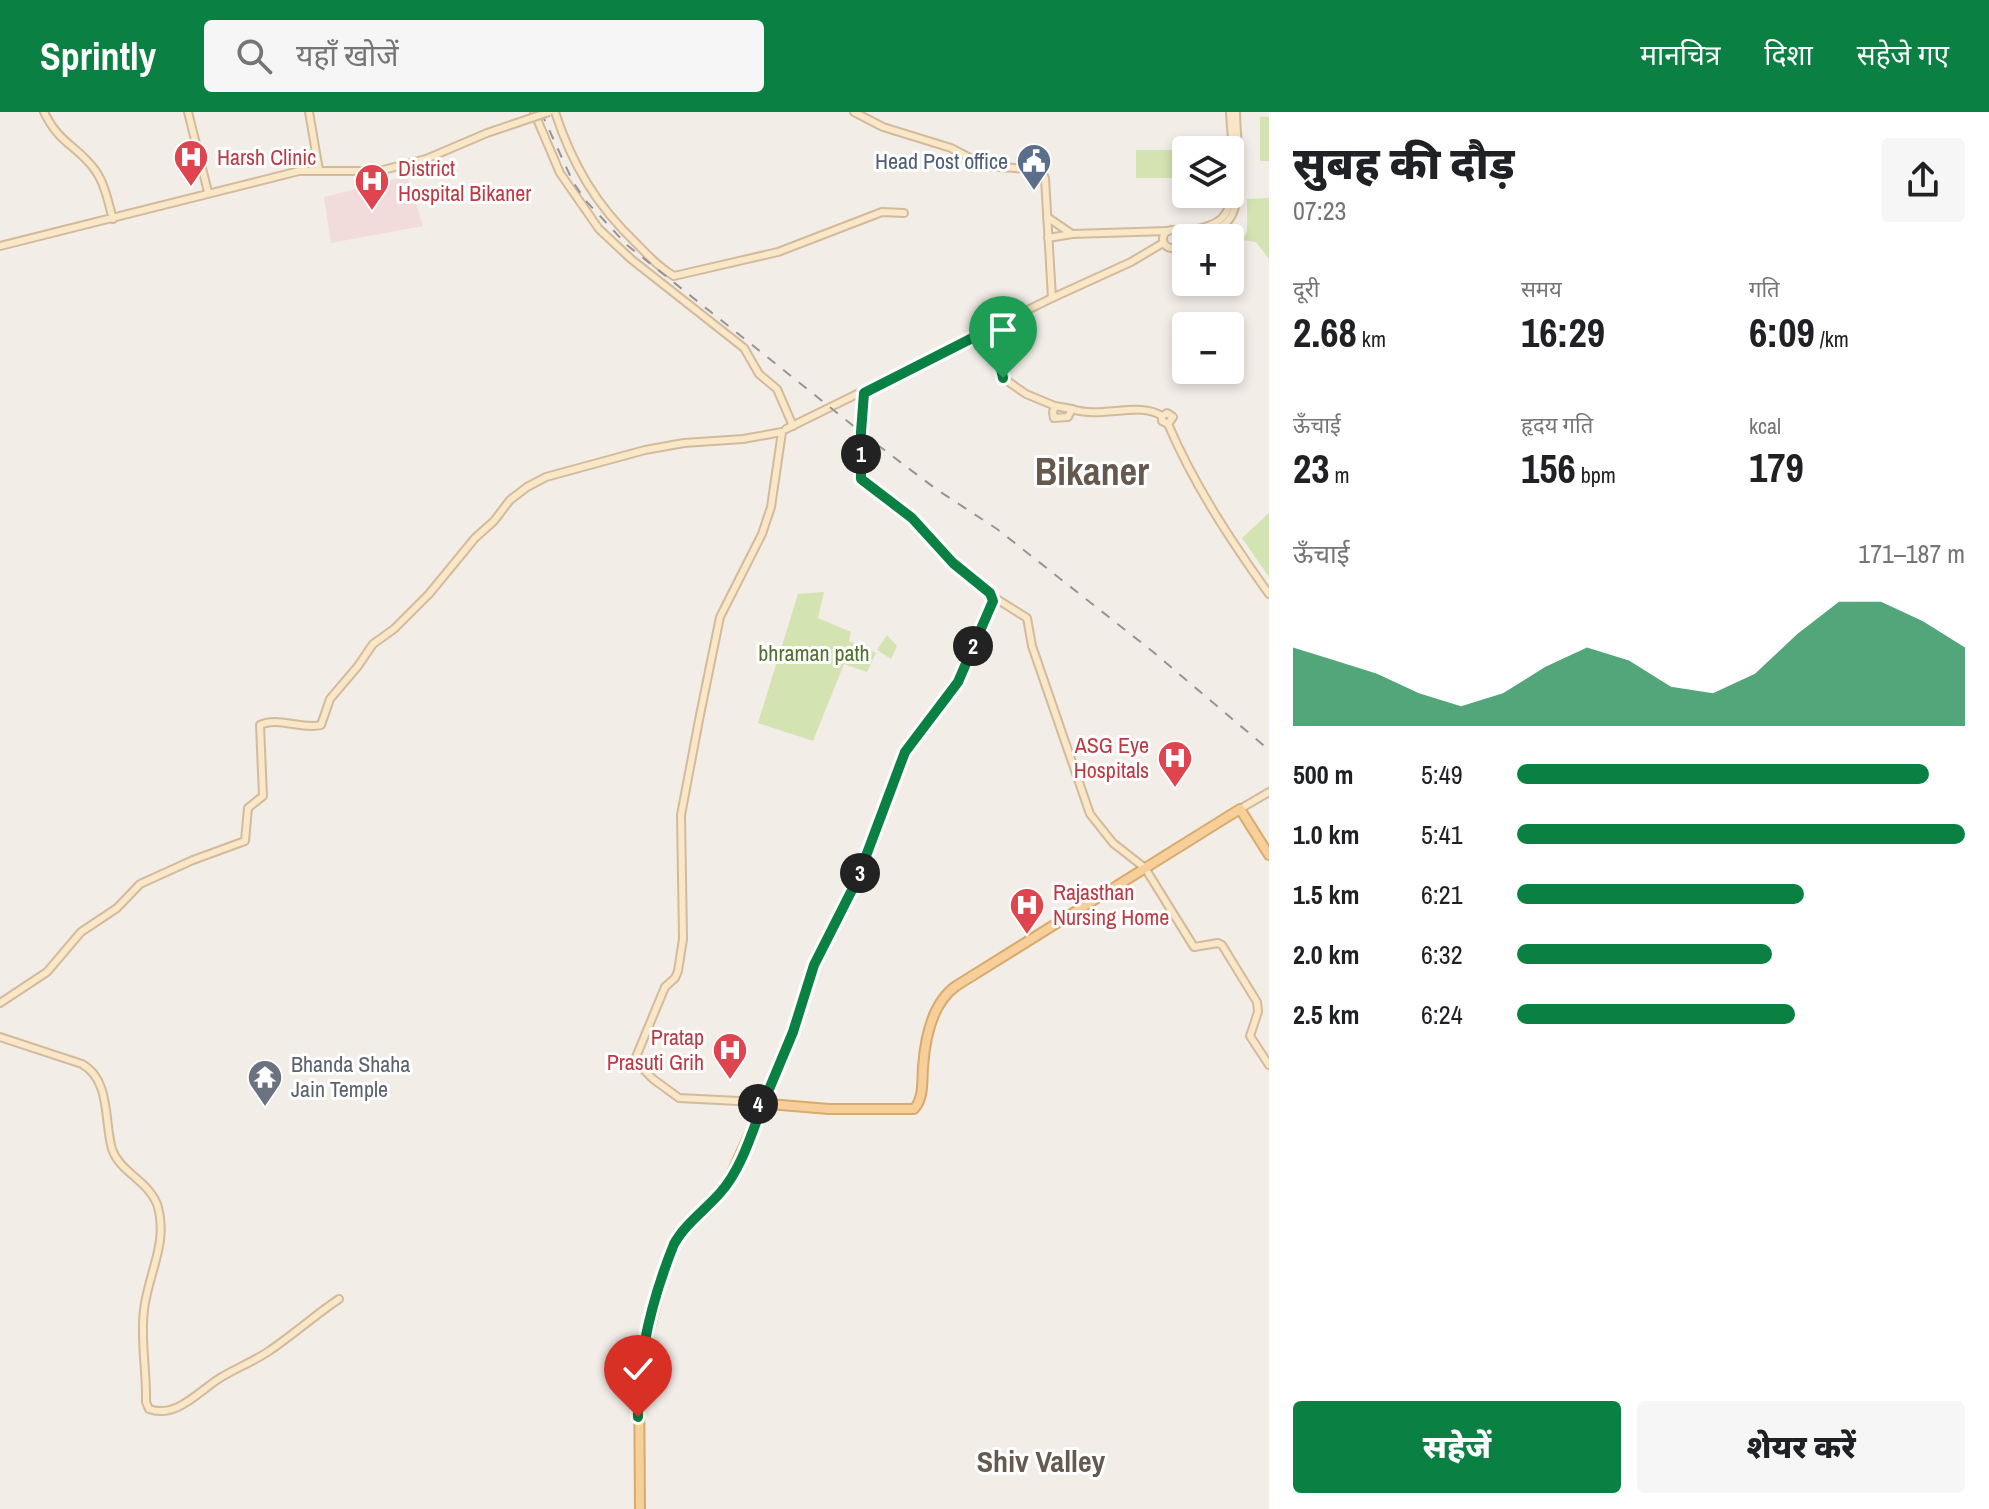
<!DOCTYPE html>
<html lang="hi">
<meta charset="utf-8">
<style>
:root{--surface:#fff;--page:#f6f6f6;--text:#202124;--muted:#757577;--accent:#0b8043}
body{margin:0;font-family:"Archivo Narrow","Noto Sans Devanagari",sans-serif;background:var(--page);color:var(--text);height:100vh;display:flex;flex-direction:column;font-size:30px;white-space:nowrap}
*{box-sizing:border-box;margin:0}
p{font-size:26px;color:var(--muted)}
.icon{flex:none;width:44px;height:44px;fill:none;stroke:currentColor;stroke-width:2;stroke-linecap:round;stroke-linejoin:round}
.map{position:relative;flex:1;overflow:hidden}
.side{display:flex;flex-direction:column;background:var(--surface);width:720px}
.side>*{flex:none}
.controls{position:absolute;left:1172px;top:24px;display:grid;gap:16px}
.controls a{display:grid;place-items:center;width:72px;height:72px;border-radius:8px;background:var(--surface);box-shadow:0 4px 12px #0003;font-size:40px}
.pin{position:absolute;display:grid;place-items:center;width:68px;height:68px;color:#fff;margin:-82px -34px;border-radius:50% 50% 50% 0;rotate:-45deg;box-shadow:0 0 8px #0007}
.pin .icon{rotate:45deg}
.km{position:absolute;width:40px;height:40px;margin:-20px;border-radius:50%;background:#222;color:#fff;font-size:22px;line-height:40px;text-align:center}
.round{display:grid;place-items:center;flex:none;width:84px;height:84px;border-radius:8px;background:var(--page)}
.summary{display:flex;align-items:center;justify-content:space-between;height:136px;padding:0 24px}
h1{font-size:44px;font-weight:800;line-height:60px}
.metrics{display:grid;grid-template-columns:repeat(3,1fr);gap:12px;height:136px;padding:8px 24px}
.metrics div{display:grid;align-content:center}
.metrics b{font-size:40px;font-weight:800}
.metrics small{font-size:22px;font-weight:400}
.metrics p{font-size:22px}
.chart{height:224px;padding:16px 24px}
.chart p{display:flex;justify-content:space-between}
.chart svg{width:100%;height:144px;margin-top:8px;fill:var(--accent);opacity:.7}
.action{display:flex;gap:16px;margin-top:auto;padding:16px 24px}
.action a{flex:1;height:92px;border-radius:8px;background:var(--accent);color:#fff;font-size:32px;font-weight:800;line-height:92px;text-align:center}
.action a+a{background:var(--page);color:var(--text)}
ul{padding:0 24px;list-style:none;font-size:26px}
li{display:grid;grid-template-columns:128px 96px 1fr;align-items:center;height:60px}
li i{height:20px;border-radius:10px;background:var(--accent)}
header{display:flex;align-items:center;gap:48px;box-sizing:border-box;height:112px;padding:0 40px;background:var(--accent);color:#fff}
header strong{font-size:38px}
nav{display:flex;gap:44px;margin-inline-start:auto;font-size:28px}
.search{width:560px;height:72px;background:var(--page);display:flex;align-items:center;gap:20px;box-sizing:border-box;padding:0 28px;border-radius:8px;color:var(--muted);font-size:30px}
main{display:flex;flex:1;min-height:0}
.map>svg:first-child{display:block}
.medical{fill:#f2dbdb}
.green{fill:#d4e3b2}
.lines{fill:none;stroke-linecap:round;stroke-linejoin:round}
.secondary-casing{stroke:#d1bb9c;stroke-width:10}
.primary-casing{stroke:#daa96c;stroke-width:12}
.secondary{stroke:#fae7c8;stroke-width:6}
.primary{stroke:#f6cf9b;stroke-width:8}
.rail{stroke:#959595;stroke-width:2;stroke-dasharray:10 10;stroke-linecap:butt}
.secondary-bridge-casing{stroke:#d1bb9c;stroke-width:10;stroke-linecap:butt}
.secondary-bridge{stroke:#fae7c8;stroke-width:6}
.route-casing{stroke:#fff;stroke-width:16}
.route{stroke:#0b8043;stroke-width:10}
.labels{text-anchor:middle;dominant-baseline:central;stroke-width:6;stroke-linejoin:round;paint-order:stroke}
.health-label{font-size:22px;fill:#be3a42;stroke:#fff;text-anchor:start}
.service-label{font-size:22px;fill:#4e5e75;stroke:#fff;text-anchor:end}
.park-label{font-size:22px;fill:#51712e;stroke:#fff}
.worship-label{font-size:22px;fill:#5b616d;stroke:#fff;text-anchor:start}
.district-label{font-size:30px;font-weight:bold;fill:#66594e;stroke:#fff}
.town-label{font-size:38px;font-weight:bold;fill:#66594e;stroke:#fff}
</style>
<header>
<strong>Sprintly</strong>
<div class="search"><svg class="icon" aria-label="search" viewBox="0 0 24 24"><circle cx="10" cy="10" r="6"/><path d="M15 15l6 6"/></svg>यहाँ खोजें</div>
<nav><a>मानचित्र</a><a>दिशा</a><a>सहेजे गए</a></nav>
</header>
<main>
<div class="map">
<svg width="1269" height="1397" viewBox="0 0 1269 1397">
<rect width="100%" height="100%" fill="#f2ede7"/>
<path class="medical" d="M407 64 423 114 331 131 324 85Z"/>
<g class="green">
<rect x="1260" y="5" width="9" height="44"/>
<path d="M1136 38H1192H1186V66H1136Z"/>
<path d="M1269 86V147L1256 130 1243 128 1247 120V87Z"/>
<path d="M1269 401V465L1242 426Z"/>
<path d="M824 480 818 506 851 520 849 529 876 541 867 560 844 552 813 629 758 611 798 482Z"/>
<path d="M887 523 897 534 891 547 877 538Z"/>
</g>
<g class="lines">
<g class="secondary-casing">
<g id="secondary">
<path d="M44 0C59 32 78 34 95 58 105 72 108 90 113 107"/>
<path d="M188 0 208 80"/>
<path d="M309 0 319 58"/>
<path d="M534 0 560 61 599 117 631 147 744 236 759 262 777 277 793 314"/>
<path d="M555 0C572 52 596 93 636 131 648 143 659 156 674 164L778 140 882 100 904 101"/>
<path d="M854 0 883 15 951 36 985 54 1041 58 1045 66 1052 186"/>
<path d="M1047 105 1072 122"/>
<circle cx="1172" cy="127" r="9"/>
<path d="M1179 121C1192 118 1210 116 1221 107 1241 90 1231 25 1230 0"/>
<path d="M1048 126 1072 122 1168 119"/>
<path d="M1181 127C1195 123 1217 120 1227 110 1246 92 1236 26 1236 0"/>
<path d="M0 134 299 59H379L426 47"/>
<path d="M992 216 1003 266 1026 282 1055 294"/>
<path d="M864 281 861 320 862 369 912 406 953 451 992 484 1027 506 1032 534 1090 702 1113 731 1145 756 1194 835 1218 831 1222 833 1257 890 1258 900 1250 924 1269 953"/>
<path d="M1055 294 1072 297 1068 305 1054 306 1053 300Z"/>
<path d="M1072 297C1100 307 1140 289 1162 304"/>
<path d="M1168 312 1173 305 1167 301 1162 304V309L1168 312C1194 373 1231 429 1269 482"/>
<path d="M786 317 1052 186 1131 150 1163 131"/>
<path d="M1240 697 1269 680"/>
<path d="M0 891 47 860 81 820 117 796 140 772 193 748 245 729 248 696 263 684 260 613C277 604 302 618 321 613L330 587 358 554 373 532 394 517 429 482 475 426 494 409 510 388 527 375 546 365 645 338 684 331 743 327 782 320"/>
<path d="M0 925 82 952C111 968 104 1010 112 1037 120 1061 150 1069 158 1095 168 1132 148 1162 144 1198 140 1228 147 1260 146 1290L149 1297C176 1307 199 1279 220 1266 236 1256 253 1250 269 1239 293 1223 315 1203 339 1187"/>
<path d="M765 987 793 920 814 853 857 768 905 640 954 576 992 493V484"/>
<path d="M758 990 679 986 653 967 638 952 636 945 665 875 675 866 678 859 683 827 681 703 699 608 720 505 762 422 771 395 782 320"/>
</g>
</g>
<g class="primary-casing">
<g id="primary">
<circle cx="763" cy="992" r="5.5"/>
<path d="M769 992 829 997H914C924 986 922 969 923 955 925 927 932 891 956 874L1240 697 1269 743"/>
<path d="M640 1397 639 1258 663 1164 678 1124 726 1074 761 997"/>
</g>
</g>
<use href="#secondary" class="secondary"/>
<use href="#primary" class="primary"/>
<path class="rail" d="M541 0 573 70 586 89 627 133 871 328 936 377 997 417 1152 539 1269 638"/>
<g class="secondary-bridge-casing">
<path id="secondary-bridge" d="M426 47 487 21 549 0"/>
</g>
<use href="#secondary-bridge" class="secondary-bridge"/>
</g>
<g class="lines">
<g class="route-casing">
<path id="route" d="M638 1305C637 1246 652 1187 674 1132 685 1112 705 1098 720 1081 740 1059 751 1024 761 997L758 989 765 987 793 920 814 853 857 768 905 640 958 570 993 489 990 481 953 451 912 406 861 367V320L864 281 992 216 1003 266"/>
</g>
<use href="#route" class="route"/>
</g>
<defs>
<g id="hospital-pin" transform="scale(1.8)"><path d="M0 17L-7.5 6A9.5 9.5 0 1 1 7.5 6Z" fill="#e0444e" stroke="#fff"/><path d="M-5-5h3v3.5h4V-5h3V5h-3V1.5h-4V5h-3Z" fill="#fff"/></g>
<g id="civic-pin" transform="scale(1.8)"><path d="M0 17L-7.5 6A9.5 9.5 0 1 1 7.5 6Z" fill="#5c6f8a" stroke="#fff"/><path d="M-.6-6.5H3V-4.5H.6V-3L4-1V1h2V6H-6V1h2V-1L-.6-3ZM-1.2 2.5V6h2.4V2.5Z" fill="#fff"/></g>
<g id="temple-pin" transform="scale(1.8)"><path d="M0 17L-7.5 6A9.5 9.5 0 1 1 7.5 6Z" fill="#6b7280" stroke="#fff"/><path d="M0-6L5-2H3V0L6.5 2.5H4V6H1.5V3h-3V6H-4V2.5H-6.5L-3 0V-2H-5Z" fill="#fff"/></g>
</defs>
<g fill-rule="evenodd">
<use href="#hospital-pin" x="191" y="45"/>
<use href="#civic-pin" x="1034" y="49"/>
<use href="#hospital-pin" x="372" y="69"/>
<use href="#hospital-pin" x="1175" y="646"/>
<use href="#hospital-pin" x="1027" y="793"/>
<use href="#hospital-pin" x="730" y="938"/>
<use href="#temple-pin" x="265" y="965"/>
</g>
<g class="labels">
<g class="health-label">
<text x="217" y="45">Harsh Clinic</text>
<text x="398" y="56">District<tspan x="398" dy="25">Hospital Bikaner</tspan></text>
<text x="1149" y="633" text-anchor="end">ASG Eye<tspan x="1149" dy="25">Hospitals</tspan></text>
<text x="1053" y="780">Rajasthan<tspan x="1053" dy="25">Nursing Home</tspan></text>
<text x="704" y="925" text-anchor="end">Pratap<tspan x="704" dy="25">Prasuti Grih</tspan></text>
</g>
<g class="service-label">
<text x="1008" y="49">Head Post office</text>
</g>
<g class="park-label">
<text x="814" y="541">bhraman path</text>
</g>
<g class="worship-label">
<text x="291" y="952">Bhanda Shaha<tspan x="291" dy="25">Jain Temple</tspan></text>
</g>
<g class="district-label">
<text x="1041" y="1349">Shiv Valley</text>
</g>
<g class="town-label">
<text x="1092" y="359">Bikaner</text>
</g>
</g>
</svg>
<div class="controls">
<a><svg class="icon" aria-label="layers" viewBox="0 0 24 24"><path d="M12 4l9 5-9 5-9-5zM3 14l9 5 9-5"/></svg></a>
<a>+</a>
<a>−</a>
</div>
<div class="pin" style="left:1003px;top:266px;background:#1e9e55"><svg class="icon" aria-label="arrive" viewBox="0 0 24 24"><path d="M6 21V4h12l-3 4 3 4H6"/></svg></div>
<div class="pin" style="left:638px;top:1305px;background:#d93025"><svg class="icon" aria-label="check" viewBox="0 0 24 24"><path d="M5 12l5 5 9-10"/></svg></div>
<b class="km" style="left:861px;top:342px">1</b>
<b class="km" style="left:973px;top:534px">2</b>
<b class="km" style="left:860px;top:761px">3</b>
<b class="km" style="left:758px;top:992px">4</b>
</div>
<section class="side">
<div class="summary"><div><h1>सुबह की दौड़</h1><p>07:23</p></div><a class="round"><svg class="icon" aria-label="share" viewBox="0 0 24 24"><path d="M12 15V3M7 8l5-5 5 5M5 13v7h14v-7"/></svg></a></div>
<div class="metrics">
<div><p>दूरी</p><b>2.68<small> km</small></b></div>
<div><p>समय</p><b>16:29</b></div>
<div><p>गति</p><b>6:09<small> /km</small></b></div>
</div>
<div class="metrics">
<div><p>ऊँचाई</p><b>23<small> m</small></b></div>
<div><p>हृदय गति</p><b>156<small> bpm</small></b></div>
<div><p>kcal</p><b>179</b></div>
</div>
<div class="chart"><p><span>ऊँचाई</span>171–187 m</p>
<svg viewBox="0 0 160 44" preserveAspectRatio="none"><path d="M0 44V20L10 24L20 28L30 34L40 38L50 34L60 26L70 20L80 24L90 32L100 34L110 28L120 16L130 6L140 6L150 12L160 20V44z"/></svg>
</div>
<ul>
<li><b>500 m</b>5:49<i style="width:92%"></i></li>
<li><b>1.0 km</b>5:41<i style="width:100%"></i></li>
<li><b>1.5 km</b>6:21<i style="width:64%"></i></li>
<li><b>2.0 km</b>6:32<i style="width:57%"></i></li>
<li><b>2.5 km</b>6:24<i style="width:62%"></i></li>
</ul>
<div class="action"><a>सहेजें</a><a>शेयर करें</a></div>
</section>
</main>
